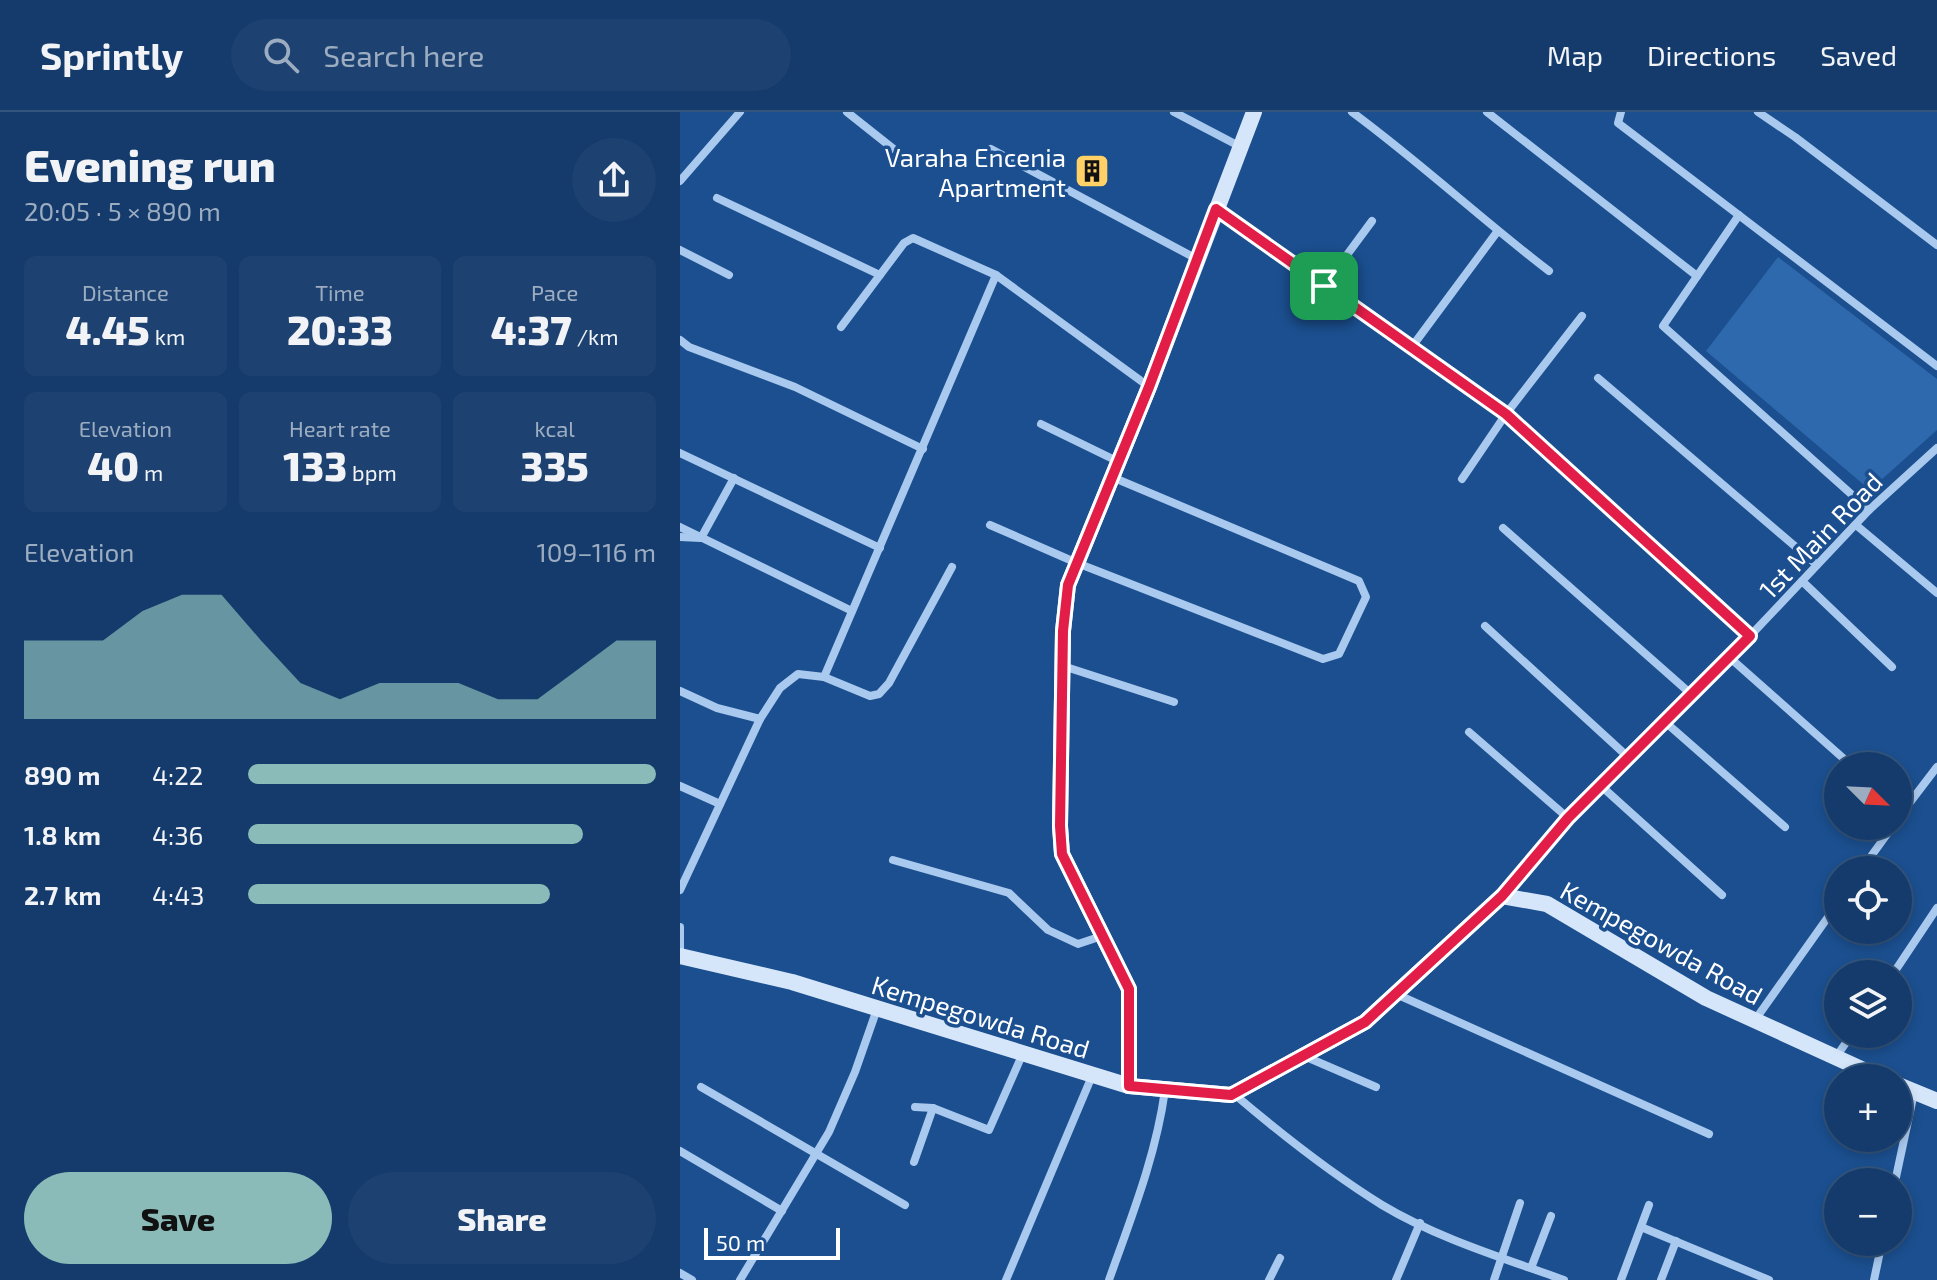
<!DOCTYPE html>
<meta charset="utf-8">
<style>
:root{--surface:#143b6b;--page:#1d4271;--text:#f1f3f6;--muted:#9dadc1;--line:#33557e;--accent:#8bbbb9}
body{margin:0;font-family:"Exo 2",sans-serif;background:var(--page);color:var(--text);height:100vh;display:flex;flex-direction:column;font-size:30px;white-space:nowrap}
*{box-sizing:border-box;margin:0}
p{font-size:26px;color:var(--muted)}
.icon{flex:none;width:44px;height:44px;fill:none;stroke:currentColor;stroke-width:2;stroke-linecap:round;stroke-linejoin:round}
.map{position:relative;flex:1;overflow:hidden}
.side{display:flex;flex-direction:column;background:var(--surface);width:680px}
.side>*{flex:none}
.needle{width:52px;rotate:114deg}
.controls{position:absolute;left:1144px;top:640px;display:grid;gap:16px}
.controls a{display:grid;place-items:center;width:88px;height:88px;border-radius:50%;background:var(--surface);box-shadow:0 4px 12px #0003,0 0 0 2px var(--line);font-size:40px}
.scale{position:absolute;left:24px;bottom:20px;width:136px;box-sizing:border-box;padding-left:8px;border:4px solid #fff;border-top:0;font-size:22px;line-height:28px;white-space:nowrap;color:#fff;-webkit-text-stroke:6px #1b4f8f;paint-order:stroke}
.pin{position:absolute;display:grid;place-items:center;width:68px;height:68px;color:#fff;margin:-34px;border-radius:16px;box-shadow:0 4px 12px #0006}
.round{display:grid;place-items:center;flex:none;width:84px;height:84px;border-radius:42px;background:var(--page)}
.headline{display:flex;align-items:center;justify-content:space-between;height:136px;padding:0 24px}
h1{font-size:44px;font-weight:800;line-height:60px}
.figures{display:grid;grid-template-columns:repeat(3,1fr);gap:12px;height:136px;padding:8px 24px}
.figures div{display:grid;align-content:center;border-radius:12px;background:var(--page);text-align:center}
.figures b{font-size:40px;font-weight:800}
.figures small{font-size:22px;font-weight:400}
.figures p{font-size:22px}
.chart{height:224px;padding:16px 24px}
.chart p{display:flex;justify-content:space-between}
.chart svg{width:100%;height:144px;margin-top:8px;fill:var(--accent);opacity:.7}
.primary-button{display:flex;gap:16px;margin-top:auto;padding:16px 24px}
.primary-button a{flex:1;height:92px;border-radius:48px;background:var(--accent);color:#111;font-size:32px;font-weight:800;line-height:92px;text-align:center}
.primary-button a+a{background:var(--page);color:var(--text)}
ul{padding:0 24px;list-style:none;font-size:26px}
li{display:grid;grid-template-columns:128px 96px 1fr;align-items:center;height:60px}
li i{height:20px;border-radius:10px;background:var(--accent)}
header{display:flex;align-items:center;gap:48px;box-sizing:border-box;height:112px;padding:0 40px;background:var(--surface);border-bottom:2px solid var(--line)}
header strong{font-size:38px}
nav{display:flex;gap:44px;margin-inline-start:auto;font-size:28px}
.search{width:560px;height:72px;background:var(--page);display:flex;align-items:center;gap:20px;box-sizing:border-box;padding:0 28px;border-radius:44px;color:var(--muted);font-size:30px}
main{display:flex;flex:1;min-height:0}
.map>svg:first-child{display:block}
.green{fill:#2e69ad}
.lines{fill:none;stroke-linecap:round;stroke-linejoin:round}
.street{stroke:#a9c9ee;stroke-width:8}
.secondary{stroke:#d6e6fa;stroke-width:16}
.route-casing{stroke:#fff;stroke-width:16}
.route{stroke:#e11d48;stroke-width:10}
.labels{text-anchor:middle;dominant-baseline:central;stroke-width:7;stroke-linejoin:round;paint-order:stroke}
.poi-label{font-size:26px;fill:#fff;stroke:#1b4f8f;text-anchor:end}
.street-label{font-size:26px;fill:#fff;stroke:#1b4f8f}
</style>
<header>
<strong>Sprintly</strong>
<div class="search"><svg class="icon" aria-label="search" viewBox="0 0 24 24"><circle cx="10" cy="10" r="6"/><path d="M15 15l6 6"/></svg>Search here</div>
<nav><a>Map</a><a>Directions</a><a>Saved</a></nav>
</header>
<main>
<section class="side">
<div class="headline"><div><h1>Evening run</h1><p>20:05 · 5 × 890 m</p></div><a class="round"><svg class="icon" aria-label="share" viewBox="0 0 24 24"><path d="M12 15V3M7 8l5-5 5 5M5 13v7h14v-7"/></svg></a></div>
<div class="figures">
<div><p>Distance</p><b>4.45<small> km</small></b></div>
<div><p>Time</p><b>20:33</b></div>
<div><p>Pace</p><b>4:37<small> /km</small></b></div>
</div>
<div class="figures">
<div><p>Elevation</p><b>40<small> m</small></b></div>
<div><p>Heart rate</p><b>133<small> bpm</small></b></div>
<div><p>kcal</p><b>335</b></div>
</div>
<div class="chart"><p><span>Elevation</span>109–116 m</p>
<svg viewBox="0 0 160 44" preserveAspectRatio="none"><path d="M0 44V20L10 20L20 20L30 11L40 6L50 6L60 20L70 33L80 38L90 33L100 33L110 33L120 38L130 38L140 29L150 20L160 20V44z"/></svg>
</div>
<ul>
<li><b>890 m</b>4:22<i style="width:100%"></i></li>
<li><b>1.8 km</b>4:36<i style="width:82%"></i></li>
<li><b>2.7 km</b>4:43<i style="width:74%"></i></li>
</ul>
<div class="primary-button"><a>Save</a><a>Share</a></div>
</section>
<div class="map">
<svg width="1257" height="1168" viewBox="0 0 1257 1168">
<rect width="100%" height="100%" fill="#1b4f8f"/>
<path class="green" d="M1098 145 1257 267V318L1190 378 1026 239Z"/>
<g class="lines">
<g class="street">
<path d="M167 0 230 50"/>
<path d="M494 0 559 34"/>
<path d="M672 0C740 50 802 108 869 159"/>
<path d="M807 0 1017 164"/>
<path d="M941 0 938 11 1257 254"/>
<path d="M1078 0 1115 25 1257 133"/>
<path d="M311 37 517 147"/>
<path d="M0 69 60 0"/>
<path d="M37 86 200 163"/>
<path d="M536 97 826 302 1070 524"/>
<path d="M1059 103 983 214 1189 398"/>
<path d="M0 138 49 163"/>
<path d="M644 174 692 109"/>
<path d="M161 215 224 131 233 126 316 163"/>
<path d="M0 228 9 235 115 275 243 337"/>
<path d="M731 236 817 120"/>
<path d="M918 266 1137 453"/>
<path d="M361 312 439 350"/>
<path d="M0 341 200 436"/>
<path d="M782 367 826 302 902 204"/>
<path d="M310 413 397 451 643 547 659 542 686 485 679 469 432 365"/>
<path d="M1176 413 1257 481"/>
<path d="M0 415 172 499"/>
<path d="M823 416 1011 582"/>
<path d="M0 425 21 426 54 366"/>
<path d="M1122 469 1212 555"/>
<path d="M805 514 948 645"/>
<path d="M1049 545 1172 654"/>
<path d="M383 554 494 590"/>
<path d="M144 565 190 584 199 582 209 571 272 455"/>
<path d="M0 579 37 596 80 607"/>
<path d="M984 609 1105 715"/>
<path d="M789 620 888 706"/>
<path d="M920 673 1042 783"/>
<path d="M0 674 40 692"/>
<path d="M1218 706 1257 655"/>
<path d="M213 748 329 781 368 818 398 832 422 824"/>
<path d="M1181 758 1213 714"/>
<path d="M0 778 80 607 100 576 118 562 144 565 316 163 468 274"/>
<path d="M823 783 888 706 920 673 1070 524 1189 398 1257 336"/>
<path d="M0 815V846"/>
<path d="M1213 862 1257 796"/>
<path d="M716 882 1029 1022"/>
<path d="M1075 908 1158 791"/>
<path d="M624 944 696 975"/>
<path d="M1156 945 1172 922"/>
<path d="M21 975 225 1093"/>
<path d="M554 982C601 1022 649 1060 702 1093 757 1126 823 1146 884 1168"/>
<path d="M235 995 253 996 309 1018 343 941"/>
<path d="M0 1039 102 1099"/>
<path d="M234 1050 253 996"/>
<path d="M1215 1070 1234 981"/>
<path d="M961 1115 1089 1168"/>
<path d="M851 1156 871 1104"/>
<path d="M0 1161 12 1168"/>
<path d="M60 1168 149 1020 175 960 197 897"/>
<path d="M326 1168 412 964"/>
<path d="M429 1168C451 1106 476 1044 485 978"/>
<path d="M589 1168 600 1146"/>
<path d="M716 1168 740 1111"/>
<path d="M814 1168 840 1091"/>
<path d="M941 1168 969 1093"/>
<path d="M981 1168 996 1129"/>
<path d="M1194 1168 1202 1130"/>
</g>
<g class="secondary">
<path d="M0 844 112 870 449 974 551 983 685 910 822 784 867 792 1026 886 1201 966"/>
<path d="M1218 973 1257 989"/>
<path d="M449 974V877L382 742 380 714 383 519 388 473 469 275 574 0"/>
</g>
</g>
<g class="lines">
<g class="route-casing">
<path id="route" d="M536 97 826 302 1070 524 888 706 822 784 685 910 551 983 449 974V877L382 742 380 714 383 519 388 473 469 275Z"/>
</g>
<use href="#route" class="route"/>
</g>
<defs>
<g id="building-square" transform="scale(1.8)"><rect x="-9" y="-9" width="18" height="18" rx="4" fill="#ffd166" stroke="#1b4f8f"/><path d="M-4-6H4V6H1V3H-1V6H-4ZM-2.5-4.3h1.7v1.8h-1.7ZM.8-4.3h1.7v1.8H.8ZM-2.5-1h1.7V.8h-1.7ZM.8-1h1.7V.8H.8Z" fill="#111"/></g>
</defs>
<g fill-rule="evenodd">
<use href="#building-square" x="412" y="59"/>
</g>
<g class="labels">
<g class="poi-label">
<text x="386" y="44">Varaha Encenia<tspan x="386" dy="30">Apartment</tspan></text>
</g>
<g class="street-label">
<text transform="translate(1140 423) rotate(-46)">1st Main Road</text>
<text transform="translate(982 830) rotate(29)">Kempegowda Road</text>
<text transform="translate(301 904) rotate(17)">Kempegowda Road</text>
</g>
</g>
</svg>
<div class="controls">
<a><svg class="needle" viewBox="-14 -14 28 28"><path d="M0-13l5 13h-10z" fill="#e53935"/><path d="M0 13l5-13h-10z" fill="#9dadc1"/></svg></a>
<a><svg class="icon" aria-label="locate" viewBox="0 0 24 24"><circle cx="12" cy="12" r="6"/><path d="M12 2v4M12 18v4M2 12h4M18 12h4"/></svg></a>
<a><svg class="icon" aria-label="layers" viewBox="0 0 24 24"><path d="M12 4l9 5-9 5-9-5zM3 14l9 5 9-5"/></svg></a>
<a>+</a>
<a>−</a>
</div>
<div class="scale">50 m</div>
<div class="pin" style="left:644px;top:174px;background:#1e9e55"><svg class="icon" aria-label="arrive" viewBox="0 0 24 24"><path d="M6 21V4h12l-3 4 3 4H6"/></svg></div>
</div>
</main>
